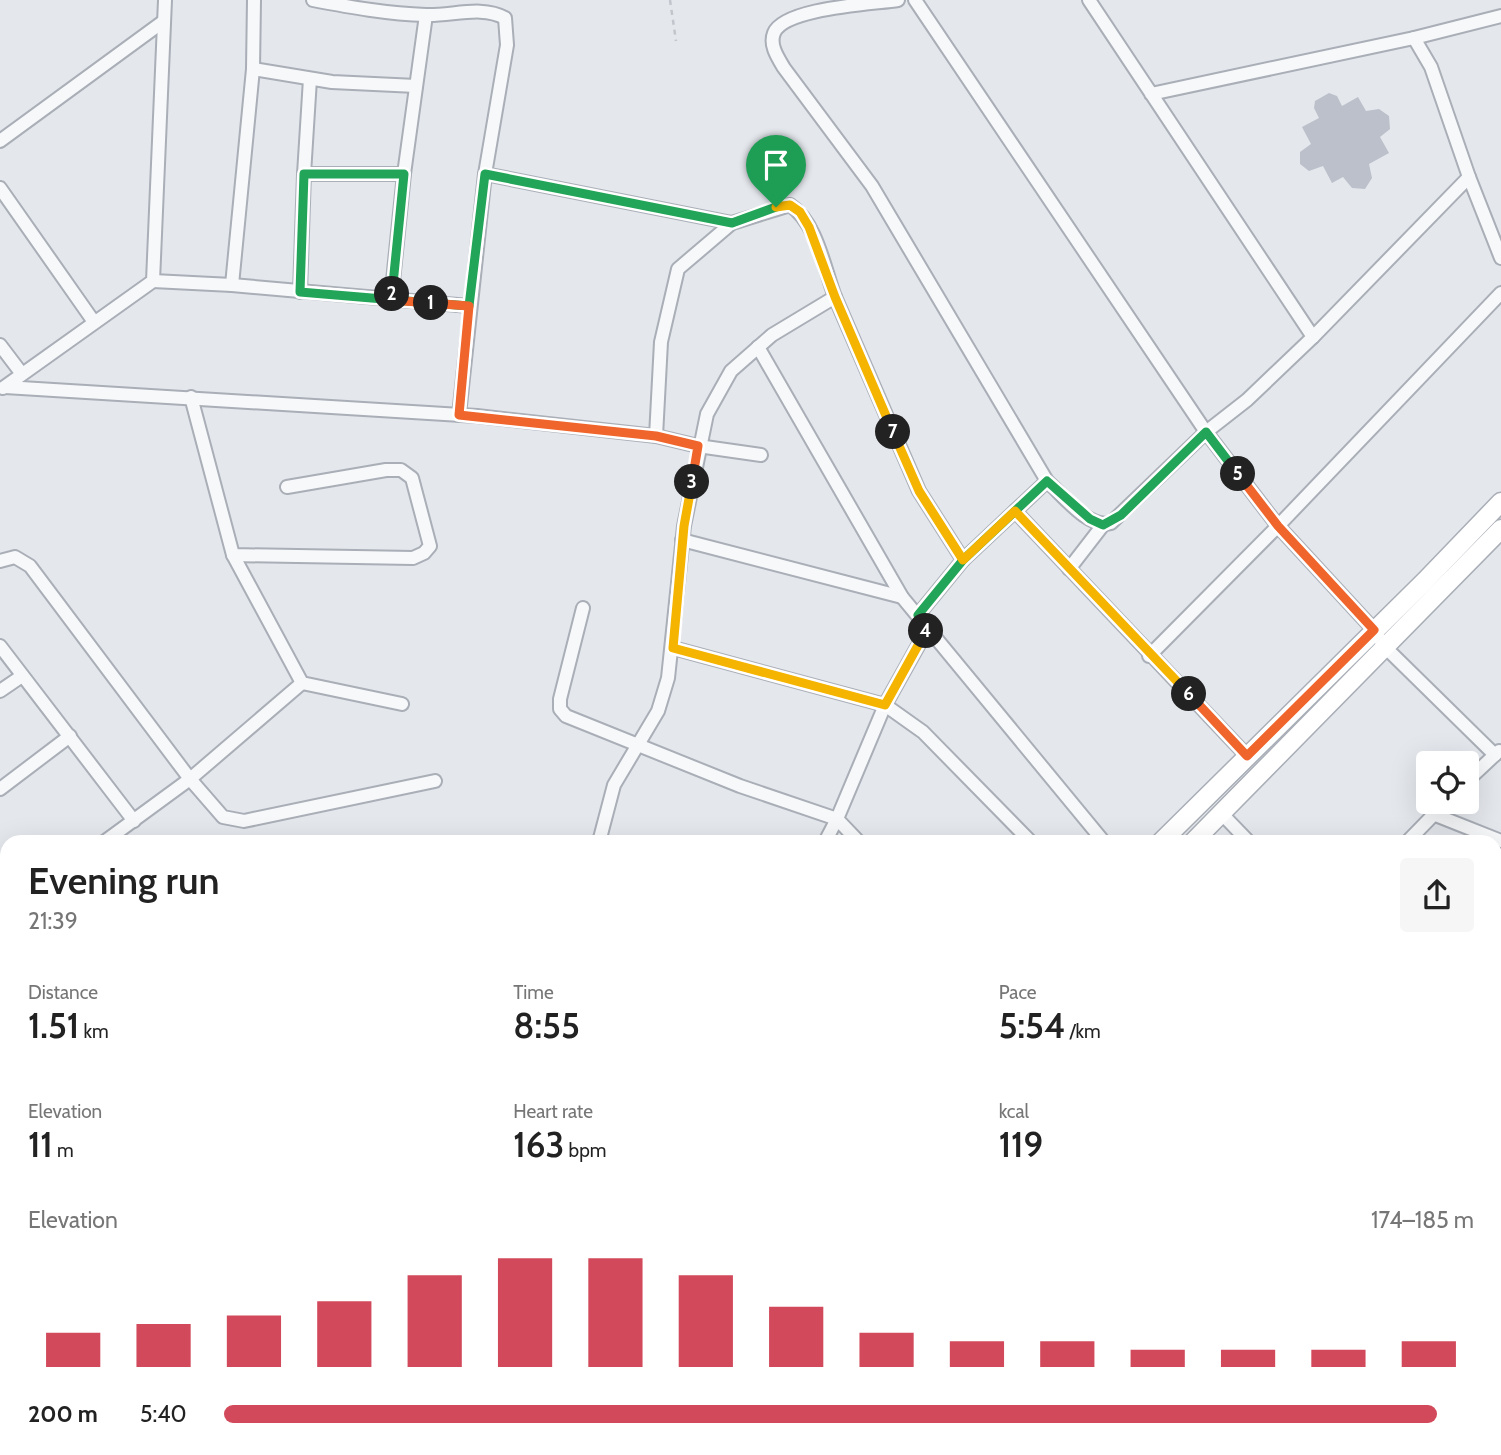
<!DOCTYPE html>
<meta charset="utf-8">
<style>
:root{--surface:#fff;--page:#f6f6f6;--text:#222;--muted:#767676;--accent:#d1495b}
body{margin:0;font-family:Cabin,sans-serif;background:var(--page);color:var(--text);height:100vh;display:flex;flex-direction:column;font-size:26px;white-space:nowrap}
*{box-sizing:border-box;margin:0}
p{font-size:23px;color:var(--muted)}
.icon{flex:none;width:38px;height:38px;fill:none;stroke:currentColor;stroke-width:2;stroke-linecap:round;stroke-linejoin:round}
.map{position:relative;flex:1;overflow:hidden}
.sheet{position:absolute;left:0px;top:835px;width:1502px;height:621px;display:flex;flex-direction:column;background:var(--surface);border-radius:21px 21px 0 0;box-shadow:0 7px 28px #0002}
.sheet>*{flex:none}
.buttons{position:absolute;left:1416px;top:751px;display:grid;gap:14px}
.buttons a{display:grid;place-items:center;width:63px;height:63px;border-radius:7px;background:var(--surface);box-shadow:0 7px 28px #0002;font-size:35px}
.pin{position:absolute;display:grid;place-items:center;width:60px;height:60px;color:#fff;margin:-72px -30px;border-radius:50% 50% 50% 0;rotate:-45deg;box-shadow:0 0 7px #0007}
.pin .icon{rotate:45deg}
.km{position:absolute;width:35px;height:35px;margin:-18px;border-radius:50%;background:#222;color:#fff;font-size:19px;line-height:35px;text-align:center}
.round{display:grid;place-items:center;flex:none;width:74px;height:74px;border-radius:7px;background:var(--page)}
.head{display:flex;align-items:center;justify-content:space-between;height:119px;padding:0 28px}
h1{font-size:38px;font-weight:600;line-height:52px}
.metrics{display:grid;grid-template-columns:repeat(3,1fr);gap:10px;height:119px;padding:7px 28px}
.metrics div{display:grid;align-content:center}
.metrics b{font-size:35px;font-weight:600}
.metrics small{font-size:19px;font-weight:400}
.metrics p{font-size:19px}
.chart{height:196px;padding:14px 28px}
.chart p{display:flex;justify-content:space-between}
.chart svg{width:100%;height:126px;margin-top:7px;stroke:var(--accent);stroke-width:6}
ul{padding:0 28px;list-style:none;font-size:23px}
li{display:grid;grid-template-columns:112px 84px 1fr;align-items:center;height:52px}
li i{height:18px;border-radius:9px;background:var(--accent)}
.map>svg:first-child{display:block}
.building{fill:#bbc0ca}
.lines{fill:none;stroke-linecap:round;stroke-linejoin:round}
.street-casing{stroke:#a9aeb7;stroke-width:16}
.secondary-casing{stroke:#a9aeb7;stroke-width:21}
.path{stroke:#c2c5cb;stroke-width:2.5;stroke-dasharray:5 5;stroke-linecap:butt}
.street{stroke:#f7f8fa;stroke-width:12}
.secondary{stroke:#fff;stroke-width:18}
.split-1-casing{stroke:#fff;stroke-width:14}
.split-2-casing{stroke:#fff;stroke-width:14}
.split-3-casing{stroke:#fff;stroke-width:14}
.split-4-casing{stroke:#fff;stroke-width:14}
.split-5-casing{stroke:#fff;stroke-width:14}
.split-6-casing{stroke:#fff;stroke-width:14}
.split-7-casing{stroke:#fff;stroke-width:14}
.split-8-casing{stroke:#fff;stroke-width:14}
.split-1{stroke:#22a559;stroke-width:9}
.split-2{stroke:#22a559;stroke-width:9}
.split-3{stroke:#f0652b;stroke-width:9}
.split-4{stroke:#f5b400;stroke-width:9}
.split-5{stroke:#22a559;stroke-width:9}
.split-6{stroke:#f0652b;stroke-width:9}
.split-7{stroke:#f5b400;stroke-width:9}
.split-8{stroke:#f5b400;stroke-width:9}
</style>
<div class="map">
<svg width="1501" height="1455" viewBox="0 0 1501 1455">
<rect width="100%" height="100%" fill="#e4e7ec"/>
<path class="building" d="M1329 93 1337 96 1342 106 1358 97 1366 111 1379 109 1389 116 1390 129 1380 137 1389 153 1369 164 1372 178 1365 189 1352 188 1343 177 1332 183 1323 166 1309 171 1300 164V152L1311 144 1302 127 1319 118 1314 108 1315 101Z"/>
<g class="lines">
<g class="street-casing">
<g id="street">
<path d="M313 0C350 7 388 14 426 15 452 16 482 5 505 18L507 45 485 174 459 415"/>
<path d="M915 0 1206 432 1111 523C1088 529 1063 495 1047 481"/>
<path d="M1089 0 1313 337 1469 177 1431 67 1414 38 1151 94"/>
<path d="M1414 38 1501 16"/>
<path d="M253 69 332 82 416 86"/>
<path d="M0 141 164 21"/>
<path d="M304 174 310 79"/>
<path d="M485 174 732 223"/>
<path d="M1469 177 1501 258"/>
<path d="M0 188 94 322"/>
<path d="M153 281 232 285 253 69 254 0"/>
<path d="M232 285 469 306"/>
<path d="M300 292 304 174H404L426 15"/>
<path d="M391 300 404 174"/>
<path d="M0 345 22 374"/>
<path d="M758 347 902 597 1104 842"/>
<path d="M5 387 477 416 656 436 698 446 761 455"/>
<path d="M3 388 153 281 165 0"/>
<path d="M191 397 233 555 413 558 424 553 430 546 412 478 401 470H386L287 487"/>
<path d="M656 436 661 342 678 269 732 223 790 205C817 223 824 268 835 297"/>
<path d="M1015 511 1247 756"/>
<path d="M682 540 902 597"/>
<path d="M233 555 302 683 402 704"/>
<path d="M0 561 15 557 30 566 190 779 223 817 244 821 435 781"/>
<path d="M1069 569 1103 525"/>
<path d="M583 608 560 699V709L566 716 740 786 837 819 825 842"/>
<path d="M918 615 963 560"/>
<path d="M0 646 134 821"/>
<path d="M673 648 885 705 923 732 1031 842"/>
<path d="M1149 656 1278 526 1206 432 1247 400 1313 337"/>
<path d="M0 691 22 676"/>
<path d="M1495 755 1384 646 1374 630 1278 526 1501 293"/>
<path d="M1466 782 1499 751"/>
<path d="M0 789 70 736"/>
<path d="M1221 813 1249 842"/>
<path d="M1433 814 1501 841"/>
<path d="M104 842 190 779 302 683"/>
<path d="M599 842 614 785 658 711 668 678 684 526 707 414 731 371 772 335 835 297 919 491 963 560 1047 481 872 186 784 68C778 58 769 45 774 33 784 8 872 4 898 0"/>
<path d="M859 842 837 819 885 705 928 628"/>
<path d="M1407 842 1446 802"/>
<path d="M0 917 7 912"/>
<path d="M1494 984 1501 987"/>
<path d="M0 1053 7 1047"/>
<path d="M0 1082 7 1091"/>
<path d="M1494 1148 1501 1150"/>
<path d="M1494 1378 1501 1384"/>
<path d="M307 1449 312 1455"/>
<path d="M1320 1449V1455"/>
<path d="M419 1455 420 1449"/>
<path d="M544 1455 546 1449"/>
</g>
</g>
<g class="secondary-casing">
<g id="secondary">
<path d="M1161 842 1425 581 1501 502"/>
<path d="M1193 842 1501 529"/>
<path d="M1494 1214 1501 1216"/>
<path d="M1494 1231 1501 1233"/>
<path d="M0 1303 7 1312"/>
<path d="M0 1338 7 1347"/>
<path d="M86 1449 91 1455"/>
<path d="M113 1449 118 1455"/>
<path d="M1460 1449V1455"/>
</g>
</g>
<path class="path" d="M670 0 676 41"/>
<use href="#street" class="street"/>
<use href="#secondary" class="secondary"/>
</g>
<g class="lines">
<g class="split-1-casing">
<path id="split-1" d="M431 303 469 306 485 174 732 223 776 207"/>
</g>
<g class="split-2-casing">
<path id="split-2" d="M392 294 404 174H304L300 292 431 303"/>
</g>
<g class="split-3-casing">
<path id="split-3" d="M392 294 391 300 469 306 459 415 656 436 698 446 692 482"/>
</g>
<g class="split-4-casing">
<path id="split-4" d="M692 482 684 526 673 648 885 705 926 631"/>
</g>
<g class="split-5-casing">
<path id="split-5" d="M926 631 928 628 918 615 963 560 1047 481 1090 519 1103 525 1121 515 1206 432 1238 474"/>
</g>
<g class="split-6-casing">
<path id="split-6" d="M1189 694 1247 756 1374 630 1278 526 1238 474"/>
</g>
<g class="split-7-casing">
<path id="split-7" d="M893 432 919 491 963 560 1015 511 1189 694"/>
</g>
<g class="split-8-casing">
<path id="split-8" d="M776 207 790 205 800 212 809 227 835 297 893 432"/>
</g>
<use href="#split-1" class="split-1"/>
<use href="#split-2" class="split-2"/>
<use href="#split-3" class="split-3"/>
<use href="#split-4" class="split-4"/>
<use href="#split-5" class="split-5"/>
<use href="#split-6" class="split-6"/>
<use href="#split-7" class="split-7"/>
<use href="#split-8" class="split-8"/>
</g>
</svg>
<div class="buttons">
<a><svg class="icon" aria-label="locate" viewBox="0 0 24 24"><circle cx="12" cy="12" r="6"/><path d="M12 2v4M12 18v4M2 12h4M18 12h4"/></svg></a>
</div>
<div class="pin" style="left:776px;top:207px;background:#1e9e55"><svg class="icon" aria-label="arrive" viewBox="0 0 24 24"><path d="M6 21V4h12l-3 4 3 4H6"/></svg></div>
<b class="km" style="left:431px;top:303px">1</b>
<b class="km" style="left:392px;top:294px">2</b>
<b class="km" style="left:692px;top:482px">3</b>
<b class="km" style="left:926px;top:631px">4</b>
<b class="km" style="left:1238px;top:474px">5</b>
<b class="km" style="left:1189px;top:694px">6</b>
<b class="km" style="left:893px;top:432px">7</b>
<section class="sheet">
<div class="head"><div><h1>Evening run</h1><p>21:39</p></div><a class="round"><svg class="icon" aria-label="share" viewBox="0 0 24 24"><path d="M12 15V3M7 8l5-5 5 5M5 13v7h14v-7"/></svg></a></div>
<div class="metrics">
<div><p>Distance</p><b>1.51<small> km</small></b></div>
<div><p>Time</p><b>8:55</b></div>
<div><p>Pace</p><b>5:54<small> /km</small></b></div>
</div>
<div class="metrics">
<div><p>Elevation</p><b>11<small> m</small></b></div>
<div><p>Heart rate</p><b>163<small> bpm</small></b></div>
<div><p>kcal</p><b>119</b></div>
</div>
<div class="chart"><p><span>Elevation</span>174–185 m</p>
<svg viewBox="0 0 160 44" preserveAspectRatio="none"><path d="M5 44V32M15 44V29M25 44V26M35 44V21M45 44V12M55 44V6M65 44V6M75 44V12M85 44V23M95 44V32M105 44V35M115 44V35M125 44V38M135 44V38M145 44V38M155 44V35"/></svg>
</div>
<ul>
<li><b>200 m</b>5:40<i style="width:97%"></i></li>
</ul>
</section>
</div>
